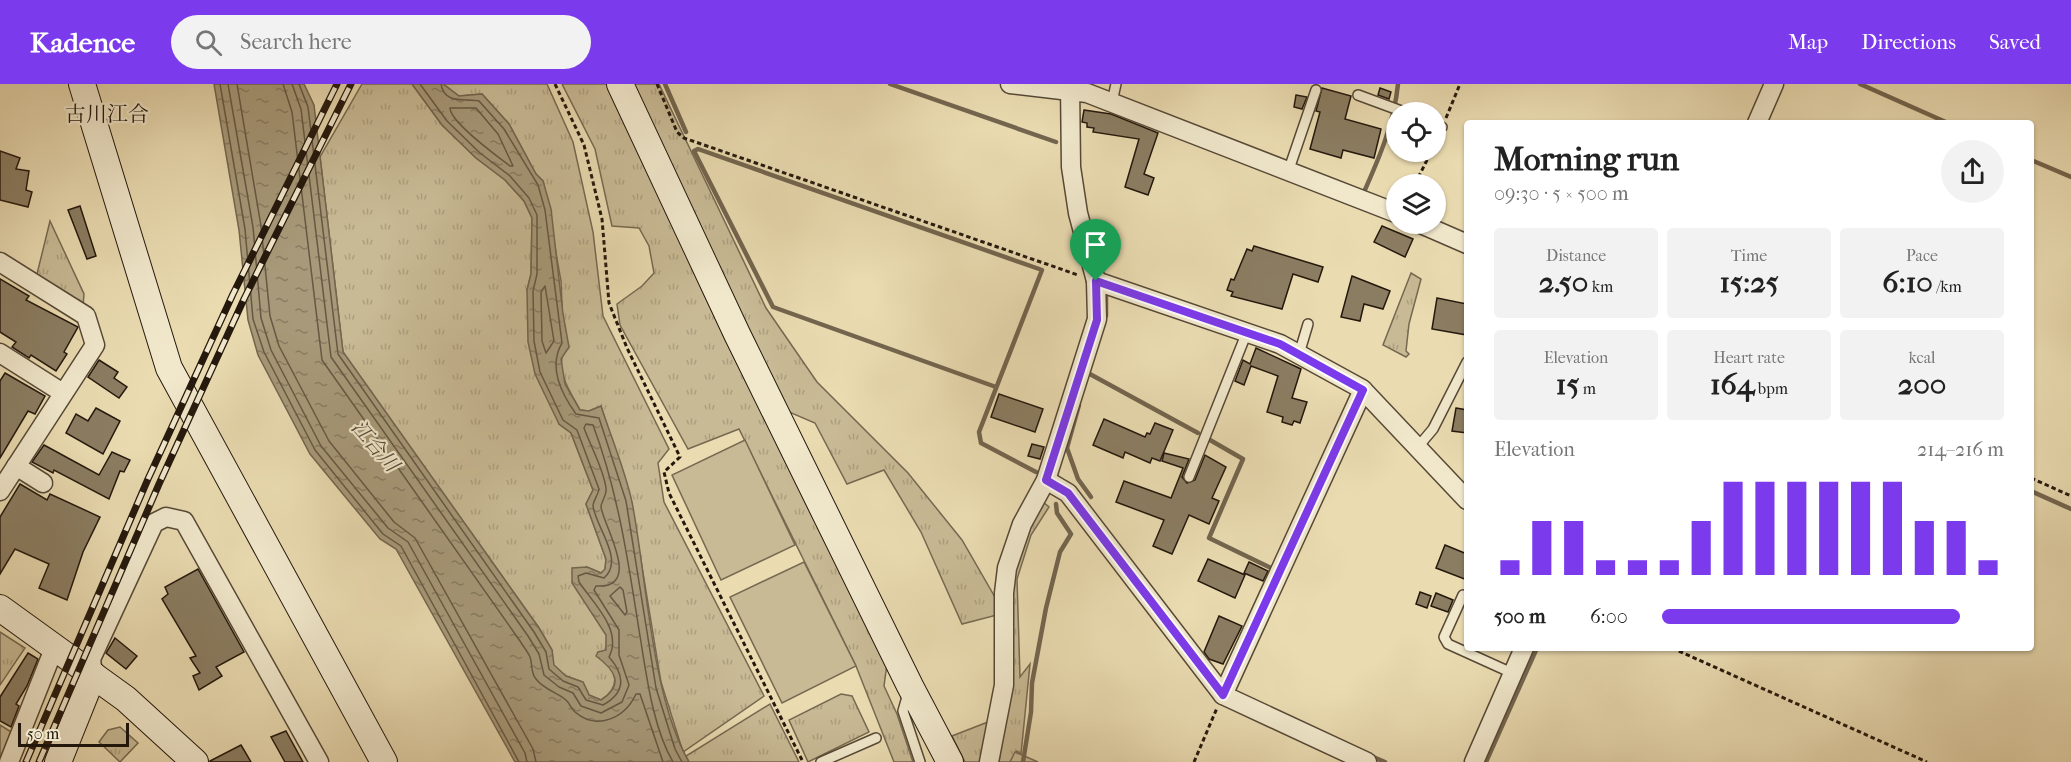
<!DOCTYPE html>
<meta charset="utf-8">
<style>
:root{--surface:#fff;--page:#f2f2f2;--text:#222;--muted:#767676;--accent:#7c3aed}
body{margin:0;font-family:"IM FELL French Canon","Noto Serif JP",serif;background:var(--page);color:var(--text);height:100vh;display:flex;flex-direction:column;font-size:22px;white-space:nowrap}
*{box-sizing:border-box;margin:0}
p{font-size:20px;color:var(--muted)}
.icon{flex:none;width:33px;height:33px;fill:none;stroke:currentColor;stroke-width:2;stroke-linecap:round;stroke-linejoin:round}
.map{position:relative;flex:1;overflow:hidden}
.side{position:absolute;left:1464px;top:36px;width:570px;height:531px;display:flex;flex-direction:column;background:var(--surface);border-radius:6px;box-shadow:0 2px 4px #0004}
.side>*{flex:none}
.buttons{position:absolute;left:1386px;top:18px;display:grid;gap:12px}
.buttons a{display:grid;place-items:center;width:60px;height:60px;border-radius:50%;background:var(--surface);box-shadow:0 2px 4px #0004;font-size:30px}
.scale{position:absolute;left:18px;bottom:15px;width:111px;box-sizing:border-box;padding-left:6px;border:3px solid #24180d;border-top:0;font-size:16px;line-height:21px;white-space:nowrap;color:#24180d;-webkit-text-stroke:4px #f1e8cc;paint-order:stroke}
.pin{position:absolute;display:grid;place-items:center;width:51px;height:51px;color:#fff;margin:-62px -26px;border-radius:50% 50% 50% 0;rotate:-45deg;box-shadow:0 0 6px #0007}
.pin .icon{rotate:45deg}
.round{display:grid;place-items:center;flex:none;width:63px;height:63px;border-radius:32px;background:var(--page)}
.headline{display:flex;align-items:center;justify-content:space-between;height:102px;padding:0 30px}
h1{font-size:33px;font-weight:700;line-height:45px}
.metrics{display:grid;grid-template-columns:repeat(3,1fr);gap:9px;height:102px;padding:6px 30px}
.metrics div{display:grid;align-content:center;border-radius:6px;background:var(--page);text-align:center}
.metrics b{font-size:30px;font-weight:700}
.metrics small{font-size:16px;font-weight:400}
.metrics p{font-size:16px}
.chart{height:168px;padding:12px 30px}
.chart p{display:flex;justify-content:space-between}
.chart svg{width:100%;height:108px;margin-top:6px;stroke:var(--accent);stroke-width:6}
ul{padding:0 30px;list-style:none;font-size:20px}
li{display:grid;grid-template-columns:96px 72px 1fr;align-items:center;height:45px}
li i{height:15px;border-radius:8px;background:var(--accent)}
header{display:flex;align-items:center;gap:36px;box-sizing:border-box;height:84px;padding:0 30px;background:var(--accent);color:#fff}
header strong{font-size:28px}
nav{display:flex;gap:33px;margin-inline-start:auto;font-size:21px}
.search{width:420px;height:54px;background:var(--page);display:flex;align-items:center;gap:15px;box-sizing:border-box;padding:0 21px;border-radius:33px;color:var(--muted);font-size:22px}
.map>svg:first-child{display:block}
.grass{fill:url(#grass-tufts);stroke:#766951;stroke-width:1.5}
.forest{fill:url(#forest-crowns);stroke:#766951;stroke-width:1.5}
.pitch{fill:#c8ba95;stroke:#766951;stroke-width:1.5}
.water{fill:url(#water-ripples);stroke:#73654e;stroke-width:1.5}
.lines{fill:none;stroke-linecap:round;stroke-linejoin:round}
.shore{stroke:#665843;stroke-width:1.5}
.stream{stroke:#73654e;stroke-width:4.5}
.building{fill:#8b7d62;stroke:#24180d;stroke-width:1.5}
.lane-casing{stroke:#564936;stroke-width:12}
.street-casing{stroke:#564936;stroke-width:21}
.secondary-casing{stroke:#24180d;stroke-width:28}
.path{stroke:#24180d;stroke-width:3;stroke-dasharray:4.5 3;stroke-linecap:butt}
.lane{stroke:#f1e8cc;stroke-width:9}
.street{stroke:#f1e8cc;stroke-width:18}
.secondary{stroke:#f1e8cc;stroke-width:26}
.rail-casing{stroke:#24180d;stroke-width:7}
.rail{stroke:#f1e8cc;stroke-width:4.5;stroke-dasharray:14;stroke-linecap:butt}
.route-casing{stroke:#fff;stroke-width:12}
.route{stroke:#7c3aed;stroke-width:8}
.labels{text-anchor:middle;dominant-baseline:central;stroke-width:4.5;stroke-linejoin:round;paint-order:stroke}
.water-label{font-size:20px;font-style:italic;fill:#584c38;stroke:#f1e8cc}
.quarter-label{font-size:21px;fill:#24180d;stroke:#f1e8cc}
</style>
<header>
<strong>Kadence</strong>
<div class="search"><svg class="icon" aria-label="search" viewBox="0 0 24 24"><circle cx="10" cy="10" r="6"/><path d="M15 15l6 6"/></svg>Search here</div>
<nav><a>Map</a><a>Directions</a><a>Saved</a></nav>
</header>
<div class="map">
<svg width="2071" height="678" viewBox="0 0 2071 678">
<defs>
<pattern id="grass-tufts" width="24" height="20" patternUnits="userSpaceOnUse" patternTransform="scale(1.5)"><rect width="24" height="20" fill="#c8ba95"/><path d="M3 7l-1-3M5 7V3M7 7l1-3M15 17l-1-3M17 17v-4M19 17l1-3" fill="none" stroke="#ac9f7f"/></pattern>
<pattern id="forest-crowns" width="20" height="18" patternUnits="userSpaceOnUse" patternTransform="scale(1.5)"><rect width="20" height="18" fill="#c8ba95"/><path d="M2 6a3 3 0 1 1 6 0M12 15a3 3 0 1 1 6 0" fill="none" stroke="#ac9f7f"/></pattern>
<pattern id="water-ripples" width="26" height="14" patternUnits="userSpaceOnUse" patternTransform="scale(1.5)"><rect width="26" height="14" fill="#a79979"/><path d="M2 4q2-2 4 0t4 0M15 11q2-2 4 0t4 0" fill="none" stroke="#887c62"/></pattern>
</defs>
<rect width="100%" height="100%" fill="#eadbb1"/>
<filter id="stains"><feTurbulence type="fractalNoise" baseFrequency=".00333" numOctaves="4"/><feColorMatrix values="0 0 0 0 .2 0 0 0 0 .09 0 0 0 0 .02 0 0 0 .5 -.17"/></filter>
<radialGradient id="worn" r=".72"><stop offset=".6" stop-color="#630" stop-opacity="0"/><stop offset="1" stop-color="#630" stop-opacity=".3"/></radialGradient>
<g class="grass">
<path d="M362 0H412L442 41 476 74 505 96 524 117 532 134 531 190 527 206 559 340 571 349 593 406 586 420 606 475 605 486 601 489 587 483 607 551 606 566 601 568C614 587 624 601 601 616L589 611 583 598 566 592 553 581 552 566 539 544 343 268 320 73Z"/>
<path d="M443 0H547L573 58 593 148 603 232 669 365 658 379 664 418 764 612 683 668 661 598 631 416 601 322 589 327 580 326C571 309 555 287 564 268L561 197 543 97 536 90 509 40 482 10 459 12Z"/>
<path d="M562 0H609L887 580 884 602 897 630 913 678H894L856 582 739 345 688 365 620 241 617 220 642 202 654 189 649 162 639 144 612 142 595 65Z"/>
<path d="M628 0H659L766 224 817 298 908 389 962 456 996 515 997 531 962 540 921 448 884 386 847 400 815 339 789 328Z"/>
<path d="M50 137 84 210 83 223 36 194Z"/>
<path d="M1411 189 1421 195 1409 240 1406 267 1409 270 1406 273 1383 261Z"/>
<path d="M1043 418 1049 423 1031 451 1017 495 1020 593 1030 580 1021 670 1017 667 1010 678H999L1009 604V499L1026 449Z"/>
<path d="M0 548 25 564 0 601Z"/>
<path d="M841 610 852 612 869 648 808 678 789 636Z"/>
<path d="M770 620 799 678H689L686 672Z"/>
<path d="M988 638 984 678H965L952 652Z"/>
<path d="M0 641 13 649 2 678H0Z"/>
<path d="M120 643 138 659 120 678 99 658 108 646Z"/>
</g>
<path class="forest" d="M1015 668 1038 678H1010Z"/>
<g class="pitch">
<path d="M745 356 795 461 721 496 672 391Z"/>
<path d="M804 478 856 582 782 619 730 513Z"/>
</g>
<path class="water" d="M214 0H304L314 21 343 268 539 544 552 566 554 581 566 592 583 598 589 611 601 616C625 601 615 586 596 572L598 568 606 566V551L572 499V484L587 483 601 489 605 485 606 475 586 420 593 406 571 349 559 340 535 290 528 258 527 206 531 190 532 134 524 117 505 96 476 74 442 41 412 0H443L459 12 482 10 509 40 536 90 543 97 551 125 563 230 569 263 561 275 565 300 580 326 589 327 601 322C611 353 625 386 632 418 647 495 651 611 689 678H515L396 465 380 455 310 370 258 271 248 236 239 146Z"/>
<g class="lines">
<g class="shore">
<path d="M220 0 245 145 253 235 264 268 315 366 383 450 401 462 519 678"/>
<path d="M228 0 253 143 261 234 271 266 321 362 388 444 408 458 525 669 527 678"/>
<path d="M237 0 261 142 270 232 279 262 329 357 394 438 415 454 533 665 536 678"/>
<path d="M283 0 292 28 322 276 520 557C523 562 528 568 530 573 533 581 530 588 536 595 544 606 561 610 567 617 570 620 571 625 575 628 597 647 625 634 636 610H640L663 678"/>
<path d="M292 0 301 25 331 273 528 552 539 570 544 591 559 603 573 609 581 622 601 629 622 618 629 601 619 571V546L594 506 596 502C644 505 603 441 601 423 601 417 607 412 606 405 605 388 590 361 584 344L586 340 593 341C618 408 628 476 639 546 646 587 652 642 673 678"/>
<path d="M299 0 308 23 338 270 534 548 546 568 549 585 563 597 578 603 586 616 603 621C625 609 626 592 609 573 623 546 593 519 579 498L578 492 586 489 604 494C625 476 596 444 593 422 593 417 598 411 599 405L577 346 563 336 540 288 534 257 533 207 537 190V131L529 114 510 92 480 69 447 37 420 0"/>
<path d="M441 0C444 21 466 14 479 17L504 45 538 101 545 126 562 259C548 283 561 309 576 330L599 334 626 417 656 604 675 665 682 678"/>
<path d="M450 24H476L498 50 513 82H510C497 72 450 38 450 24Z"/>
<path d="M545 202 554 257 546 269 542 257 541 208Z"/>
<path d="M620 503 623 506 627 528 625 531 610 512Z"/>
</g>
<g class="stream">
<path d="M665 0 686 48"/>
<path d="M890 0 1056 58"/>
<path d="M1860 0 1948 39"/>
<path d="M2031 76 2071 93"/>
<path d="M1364 108C1380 72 1394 39 1398 0"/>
<path d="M1106 232V208"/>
<path d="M1088 289 1198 349"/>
<path d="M996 303 773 223 694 67 698 65 1042 186 979 348 981 359 1036 388"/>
<path d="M1079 321 1067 364 1078 395 1091 413"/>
<path d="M1210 356 1243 375 1209 454 1275 486"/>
<path d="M2031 407 2071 425"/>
<path d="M1371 672 1385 678"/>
<path d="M1023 678 1031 628 1032 599 1046 524 1060 468 1071 450 1057 429 1056 420"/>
<path d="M1486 678 1537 564"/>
</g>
</g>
<g class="building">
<path d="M1322 4 1351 12 1345 35 1381 45 1374 74 1343 66 1341 74 1310 65 1320 28 1316 27Z"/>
<path d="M1380 4 1391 8 1389 15 1378 11Z"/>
<path d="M1296 11 1307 13 1302 25 1294 23Z"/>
<path d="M1084 26 1111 30 1158 49 1144 90 1154 94 1148 111 1125 103 1139 55 1093 48 1094 44 1087 43V39L1082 38Z"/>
<path d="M0 67 20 74 16 85 29 87 26 106 32 108 28 123 0 116Z"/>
<path d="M80 122 96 172 87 175 68 126Z"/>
<path d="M1382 142 1413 155 1405 173 1374 158Z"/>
<path d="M1254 162 1323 183 1318 198 1293 190 1282 225 1231 212 1233 208 1227 206 1231 195 1234 196 1247 165 1252 167Z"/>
<path d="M1352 192 1390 207 1383 225 1364 220 1360 237 1341 233Z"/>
<path d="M0 195 29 212 26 216 78 243 64 268 67 270 56 287 31 271 29 274 12 263 16 258 0 248Z"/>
<path d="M1437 214 1467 220V251L1432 245Z"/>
<path d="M1256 264 1301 285 1292 314 1307 318 1300 339 1294 337 1292 341 1282 338 1283 333 1267 328 1278 292 1251 282 1244 301 1235 297 1243 276 1250 280Z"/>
<path d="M99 276 118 288 114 294 127 303 119 314 88 293Z"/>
<path d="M5 289 45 312 35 330 28 327 0 374V297Z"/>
<path d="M999 310 1043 325 1035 348 991 333Z"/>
<path d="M96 324 120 337 103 370 66 349 76 330 88 337Z"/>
<path d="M1456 324 1467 326V349L1452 347Z"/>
<path d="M1104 335 1145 353 1147 349 1150 350 1155 339 1173 346 1160 377 1152 374 1150 379 1125 368 1123 374 1093 361Z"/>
<path d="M1032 360 1044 363 1040 375 1028 372Z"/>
<path d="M44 361 99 391 112 368 130 376 124 388 120 387 109 415 54 386 53 389 32 378Z"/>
<path d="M1164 369 1189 375 1182 393 1187 399 1195 396 1205 371 1226 383 1212 414 1219 417 1209 440 1189 431 1172 470 1153 462 1164 436 1116 418 1124 397 1171 414 1183 384 1162 377Z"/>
<path d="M20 400 47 416 50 410 100 433 83 468 67 516 39 504 49 480 15 465 0 490V433Z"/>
<path d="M1445 461 1467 470V496L1436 484Z"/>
<path d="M1208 475 1245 491 1235 514 1198 497Z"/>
<path d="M1249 478 1268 487 1263 497 1244 489Z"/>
<path d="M198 485 244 568 216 583 222 592 199 606 193 592 200 589 190 574 196 572 162 515 168 510 165 503Z"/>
<path d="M1420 508 1431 512 1427 524 1416 520Z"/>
<path d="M1436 509 1453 516 1448 528 1431 522Z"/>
<path d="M1219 532 1242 542 1223 580 1209 575 1204 568Z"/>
<path d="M115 554 137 572 126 585 106 569Z"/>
<path d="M28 569 38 575 27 602 16 620 19 622 11 643 0 637V613Z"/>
<path d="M286 647 303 678H285L271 653Z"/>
<path d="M241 661 251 678H210V677Z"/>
</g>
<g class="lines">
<g class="lane-casing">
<g id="lane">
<path d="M1358 11 1404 28"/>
<path d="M1112 18 1116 0"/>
<path d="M1436 40 1442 43"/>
<path d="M1288 88 1316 6"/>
<path d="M1299 270 1308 240"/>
<path d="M1417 364 1433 345 1467 278"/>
<path d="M1189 393 1247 248"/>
<path d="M1463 511 1444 553 1448 560 1512 589"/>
<path d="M908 609 903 627 920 678"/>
<path d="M821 678 876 654"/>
</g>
</g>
<g class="street-casing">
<g id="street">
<path d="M1010 0 1087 9 1396 129"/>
<path d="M1757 39 1774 0"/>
<path d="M1421 140 1467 160"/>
<path d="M0 178 86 232 95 261 0 407"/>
<path d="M1096 197 1280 260 1362 305 1467 416"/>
<path d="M0 269 63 309"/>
<path d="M16 382 43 399"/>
<path d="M1046 396 1068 409 1223 611 1367 678"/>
<path d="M93 591 91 575 154 439 166 433 184 437 319 678"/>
<path d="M1223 611 1363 306"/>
<path d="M9 678 55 562"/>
<path d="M989 678 1004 601V509L1007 484 1022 440 1046 396 1097 235 1096 197 1078 129 1071 83 1070 0"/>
<path d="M1474 678 1524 564"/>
</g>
</g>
<g class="secondary-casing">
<g id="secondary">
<path d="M82 0 169 284 384 678"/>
<path d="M620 0 737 250 910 602 950 678"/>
<path d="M0 524 126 615 195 678"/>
<path d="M58 678 93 591"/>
</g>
</g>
<g class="path">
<path d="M555 0 584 61 602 135 609 219 627 264 680 373 664 388 669 409 803 678"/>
<path d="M657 0 677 48 684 54 1078 191"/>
<path d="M1446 34 1460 0"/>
<path d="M1415 100 1431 68"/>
<path d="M2031 394 2071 412"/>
<path d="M1672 564 1927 678"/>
<path d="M1194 678 1217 624"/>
</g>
<use href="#lane" class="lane"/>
<use href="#street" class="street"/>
<use href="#secondary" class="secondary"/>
<g class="rail-casing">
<g id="rail">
<path d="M26 678 148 395 233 210 337 0"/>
<path d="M39 678 159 400 244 215 351 0"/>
</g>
</g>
<use href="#rail" class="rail"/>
</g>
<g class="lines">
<g class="route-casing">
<path id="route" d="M1096 197 1280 260 1363 306 1223 611 1068 409 1046 396 1097 236Z"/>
</g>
<use href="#route" class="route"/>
</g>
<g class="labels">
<g class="water-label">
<text transform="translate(375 362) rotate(49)">江合川</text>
</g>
<g class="quarter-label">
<text x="107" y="30">古川江合</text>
</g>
</g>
<rect width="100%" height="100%" filter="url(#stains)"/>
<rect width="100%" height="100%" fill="url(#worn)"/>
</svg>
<div class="buttons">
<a><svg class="icon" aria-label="locate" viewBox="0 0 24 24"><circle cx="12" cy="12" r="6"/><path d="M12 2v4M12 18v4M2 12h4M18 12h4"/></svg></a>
<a><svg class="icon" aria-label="layers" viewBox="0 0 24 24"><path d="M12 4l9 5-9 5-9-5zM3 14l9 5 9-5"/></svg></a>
</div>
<div class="scale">50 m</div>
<div class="pin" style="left:1096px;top:197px;background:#1e9e55"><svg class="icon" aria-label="arrive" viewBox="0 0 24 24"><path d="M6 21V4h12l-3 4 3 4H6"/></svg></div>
<section class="side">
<div class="headline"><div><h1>Morning run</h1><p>09:30 · 5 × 500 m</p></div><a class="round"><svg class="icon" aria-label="share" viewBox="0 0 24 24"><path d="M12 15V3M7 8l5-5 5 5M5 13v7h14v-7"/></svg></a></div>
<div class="metrics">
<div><p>Distance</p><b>2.50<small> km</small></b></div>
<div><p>Time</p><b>15:25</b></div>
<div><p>Pace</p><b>6:10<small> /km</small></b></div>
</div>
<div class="metrics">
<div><p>Elevation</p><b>15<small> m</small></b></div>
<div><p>Heart rate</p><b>164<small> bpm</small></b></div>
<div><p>kcal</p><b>200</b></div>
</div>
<div class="chart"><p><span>Elevation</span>214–216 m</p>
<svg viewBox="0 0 160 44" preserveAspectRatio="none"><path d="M5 44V38M15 44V22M25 44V22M35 44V38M45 44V38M55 44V38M65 44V22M75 44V6M85 44V6M95 44V6M105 44V6M115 44V6M125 44V6M135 44V22M145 44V22M155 44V38"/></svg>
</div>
<ul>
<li><b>500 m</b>6:00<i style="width:87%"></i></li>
</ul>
</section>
</div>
